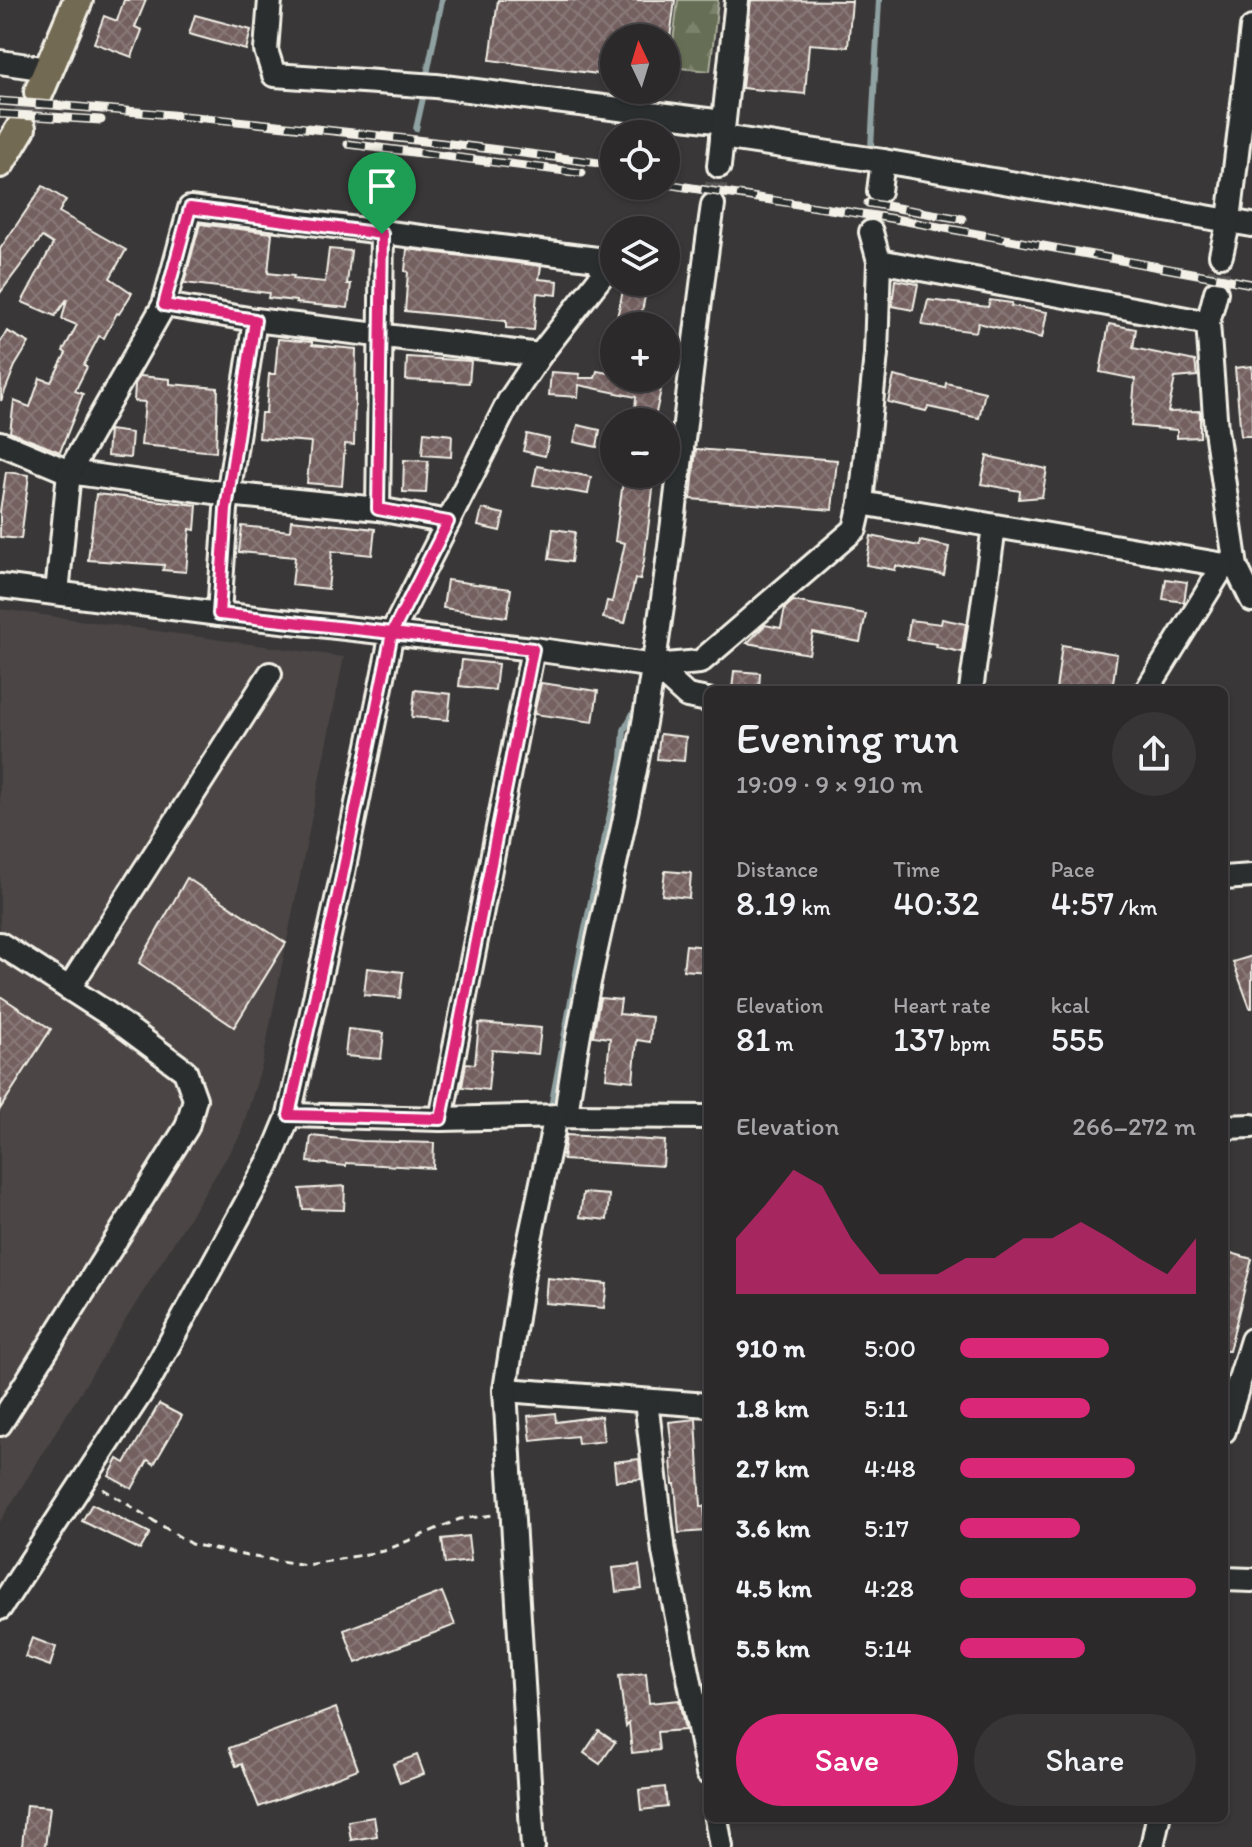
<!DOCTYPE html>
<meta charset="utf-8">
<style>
:root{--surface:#2b292a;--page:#373536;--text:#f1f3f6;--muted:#a6a6a8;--line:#474547;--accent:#db2777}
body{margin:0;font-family:Itim,sans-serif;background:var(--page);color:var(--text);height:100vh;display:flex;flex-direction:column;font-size:30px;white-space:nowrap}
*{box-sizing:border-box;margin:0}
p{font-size:26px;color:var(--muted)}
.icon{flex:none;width:44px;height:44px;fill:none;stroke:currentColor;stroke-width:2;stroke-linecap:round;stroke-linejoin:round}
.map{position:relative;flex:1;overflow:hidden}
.panel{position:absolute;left:704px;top:686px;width:524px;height:1136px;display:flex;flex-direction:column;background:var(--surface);border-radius:12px;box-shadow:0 2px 6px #0004,0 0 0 2px var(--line)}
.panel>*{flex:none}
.needle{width:52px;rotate:356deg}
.buttons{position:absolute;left:600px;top:24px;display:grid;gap:16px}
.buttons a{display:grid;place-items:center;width:80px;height:80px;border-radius:50%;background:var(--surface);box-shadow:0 2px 6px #0004,0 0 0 2px var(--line);font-size:40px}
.pin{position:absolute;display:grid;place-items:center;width:68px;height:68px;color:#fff;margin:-82px -34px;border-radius:50% 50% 50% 0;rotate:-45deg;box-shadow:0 0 8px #0007}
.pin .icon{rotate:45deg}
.round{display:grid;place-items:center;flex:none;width:84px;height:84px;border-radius:42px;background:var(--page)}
.headline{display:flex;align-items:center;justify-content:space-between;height:136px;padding:0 32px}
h1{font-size:44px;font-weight:600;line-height:60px}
.stats{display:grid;grid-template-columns:repeat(3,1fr);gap:12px;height:136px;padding:8px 32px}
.stats div{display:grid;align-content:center}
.stats b{font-size:34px;font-weight:600}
.stats small{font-size:22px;font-weight:400}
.stats p{font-size:22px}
.chart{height:224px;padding:16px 32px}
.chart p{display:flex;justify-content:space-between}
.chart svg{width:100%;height:144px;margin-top:8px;fill:var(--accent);opacity:.7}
.button{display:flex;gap:16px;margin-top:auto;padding:16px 32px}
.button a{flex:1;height:92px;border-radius:48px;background:var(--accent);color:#fff;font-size:32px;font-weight:600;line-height:92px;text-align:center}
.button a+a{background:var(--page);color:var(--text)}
ul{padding:0 32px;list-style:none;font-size:26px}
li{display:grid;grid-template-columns:128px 96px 1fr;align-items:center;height:60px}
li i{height:20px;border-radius:10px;background:var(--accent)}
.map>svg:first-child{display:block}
.built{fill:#4b4444}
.forest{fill:url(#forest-firs);stroke:#adb09e;stroke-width:2}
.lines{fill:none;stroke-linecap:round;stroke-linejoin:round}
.stream{stroke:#90a1a1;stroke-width:6}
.building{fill:url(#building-cross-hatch);stroke:#f4f1e8;stroke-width:2}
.minor-tunnel{stroke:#555352;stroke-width:22;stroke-dasharray:22 11;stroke-linecap:butt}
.major-tunnel{stroke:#555352;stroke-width:28;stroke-dasharray:28 14;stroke-linecap:butt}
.minor-casing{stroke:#f4f1e8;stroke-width:28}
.major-casing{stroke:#f4f1e8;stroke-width:34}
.path{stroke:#f4f1e8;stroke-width:3;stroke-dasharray:8 6;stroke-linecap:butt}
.minor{stroke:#2a2d2e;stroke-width:22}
.major{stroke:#736b52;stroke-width:28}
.rail-casing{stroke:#f4f1e8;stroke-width:9}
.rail{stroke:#2a2d2e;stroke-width:6;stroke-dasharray:18;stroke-linecap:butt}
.route-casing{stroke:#fff;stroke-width:16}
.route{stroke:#db2777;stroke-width:10}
</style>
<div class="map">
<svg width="1252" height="1847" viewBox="0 0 1252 1847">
<defs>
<pattern id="forest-firs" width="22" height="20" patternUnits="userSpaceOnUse" patternTransform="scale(2)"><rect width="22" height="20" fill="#666e54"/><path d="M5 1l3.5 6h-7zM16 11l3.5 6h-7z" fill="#7c836d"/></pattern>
<pattern id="building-cross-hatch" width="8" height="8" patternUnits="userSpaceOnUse" patternTransform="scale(2)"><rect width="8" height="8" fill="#746160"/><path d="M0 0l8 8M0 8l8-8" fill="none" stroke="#887877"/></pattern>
</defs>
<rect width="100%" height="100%" fill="#393738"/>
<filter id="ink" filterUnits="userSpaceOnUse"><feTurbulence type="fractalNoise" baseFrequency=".0125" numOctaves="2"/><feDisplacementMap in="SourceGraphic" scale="16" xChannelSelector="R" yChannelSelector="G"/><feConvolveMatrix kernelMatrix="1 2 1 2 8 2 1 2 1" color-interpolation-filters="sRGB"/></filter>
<g filter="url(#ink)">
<path class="built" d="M0 609 344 657 262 1065 240 1136 0 1522Z"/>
<path class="forest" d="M678 0H718L710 71 670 67Z"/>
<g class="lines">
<g class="stream">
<path d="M427 74 442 0"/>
<path d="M416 129 423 98"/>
<path d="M871 148 879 0"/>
<path d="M551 1107 581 947 622 759 624 730 637 706"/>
</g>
</g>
<g class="building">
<path d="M124 0H146L135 27 142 30 132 57 94 43 104 16 117 21Z"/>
<path d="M498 0H675L670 38H614V76L490 60Z"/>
<path d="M751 0 852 1 848 47 809 44 805 94 742 88Z"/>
<path d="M195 15 251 30 246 50 189 34Z"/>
<path d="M43 186 66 200 59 212 126 250 110 278 132 293 119 314 117 313 104 338 99 336 84 365 87 367 75 391 83 394 60 452 10 432 14 401 30 407 40 378 51 382 66 353 63 351 77 325 62 319 67 299 55 316 22 302 53 244 42 237 0 293V249Z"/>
<path d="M200 224 272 233 268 273 294 276 293 279 325 282 329 249 351 251 347 284H351L348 308 296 303V301L268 298 269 293 184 283Z"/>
<path d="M407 249 541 266 539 279 558 281 557 295 537 293 534 330 506 328V321L405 311 408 272 405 271Z"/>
<path d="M895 280 918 284 913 310 892 306Z"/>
<path d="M625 282H648L639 326H615Z"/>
<path d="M928 300 988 307 990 300 1012 303 1011 306 1047 312 1042 338 978 323 976 332 922 325Z"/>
<path d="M1109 324 1136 329 1133 348 1195 361 1197 376 1175 378 1168 412 1200 411V437L1177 438V430L1131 426 1135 379 1100 372Z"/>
<path d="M7 331 29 343 15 366 1 401 0 343Z"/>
<path d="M278 339 312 342V345L356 349 354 445 345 444 342 486 307 483 311 442 259 438 261 413H266L269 374H275Z"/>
<path d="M407 357 471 361 469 383 406 380Z"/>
<path d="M1252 366V436H1241L1235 368Z"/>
<path d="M597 371 614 374V378H630L662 385 654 422H634L636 397 579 385 578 397 549 395 551 372 580 374 579 378H595Z"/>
<path d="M140 376 170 379V384L218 388 216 452 141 445 145 402 134 401 135 384Z"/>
<path d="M894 376 945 388 946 383 985 392 979 418 928 407 926 411 888 402Z"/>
<path d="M578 425 600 430 597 447 574 442Z"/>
<path d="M109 430 132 433 130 458 107 456Z"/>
<path d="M424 432 452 435 451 457 422 455Z"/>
<path d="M527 434 549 439 545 456 523 451Z"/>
<path d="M696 449 837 460 832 510 691 499Z"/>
<path d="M987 456 1047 469 1042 497 1019 499 1020 491 981 484Z"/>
<path d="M404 460 428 461 426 493 403 492Z"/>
<path d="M537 466 591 477 588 494 533 485Z"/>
<path d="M6 472 29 475 21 539 0 537V511Z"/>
<path d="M624 474H655L644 561 640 580 635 579 625 623 603 618 607 601 612 602 625 543 615 541Z"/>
<path d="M96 494 197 505 195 530 190 529 186 572 163 570 164 565 88 560Z"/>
<path d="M482 509 504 514 500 531 478 526Z"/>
<path d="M291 520 375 529 372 555 332 551 328 589 292 585 295 557 239 552 242 526 290 531Z"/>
<path d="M553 529 575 532 571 562 549 559Z"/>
<path d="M871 536 919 546 920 541 949 547 944 575 896 566 895 570 866 565Z"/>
<path d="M1166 579 1187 582 1184 602 1163 599Z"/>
<path d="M447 580 511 589 507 617 443 608Z"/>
<path d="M793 601 866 614 860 642 813 633 809 654 747 643 765 625 781 628 785 608Z"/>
<path d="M942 619 966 624 962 652 936 647 937 644 907 640 910 620 941 624Z"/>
<path d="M1062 645 1117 654 1112 690H1056Z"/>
<path d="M462 660 498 664 495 690 459 686Z"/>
<path d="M734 671 760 673 759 690H732Z"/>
<path d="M541 683 598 691 593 722 534 714Z"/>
<path d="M415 690 451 694 448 720 412 717Z"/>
<path d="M660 734 686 737 684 761 657 759Z"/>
<path d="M665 871 691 873 689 898 662 895Z"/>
<path d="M187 878 286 943 234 1027 139 963Z"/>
<path d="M686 945 708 947V972L683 970Z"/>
<path d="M1252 956V1008H1250L1233 962Z"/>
<path d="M367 968 403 972 400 998 364 995Z"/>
<path d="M0 996 51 1029 0 1109Z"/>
<path d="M600 998 621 1000 619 1014 652 1017 650 1042 637 1040 633 1081 606 1078 610 1038 593 1036Z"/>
<path d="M479 1023 541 1028 538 1054 492 1050 488 1090 462 1087 466 1063 475 1064Z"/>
<path d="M348 1029 384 1033 381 1059 345 1056Z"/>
<path d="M566 1135 665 1141 663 1166 563 1160Z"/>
<path d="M311 1136 362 1141 434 1143 433 1168 346 1163V1166L308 1162Z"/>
<path d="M345 1186 344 1210 303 1209 300 1189Z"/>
<path d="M583 1193 609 1195 607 1220 580 1217Z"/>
<path d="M1224 1251 1252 1259 1229 1351H1224Z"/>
<path d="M547 1278 607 1284 604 1308 545 1303Z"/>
<path d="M159 1404 182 1416 154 1464 148 1460 132 1489 109 1476 118 1459 125 1463Z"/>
<path d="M555 1413 556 1422 601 1416 604 1441 578 1444 577 1436 531 1441 528 1416Z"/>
<path d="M696 1419 701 1506H704L706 1531 679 1533 675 1484H673L671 1459H673L669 1422Z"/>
<path d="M639 1459 641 1479 616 1481 614 1462Z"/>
<path d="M92 1504 150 1533 140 1550 82 1521Z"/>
<path d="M468 1536 471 1561 445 1564 442 1539Z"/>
<path d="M639 1565 642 1589 616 1592 613 1568Z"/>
<path d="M442 1592 455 1625 356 1663 344 1630Z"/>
<path d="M32 1638 56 1647 50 1666 25 1657Z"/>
<path d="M646 1673 649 1703 679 1700 685 1730 657 1732 659 1750 632 1753 629 1723 626 1727 619 1676Z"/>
<path d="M336 1708 358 1769 259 1807 242 1764 236 1766 229 1748Z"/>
<path d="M599 1731 615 1742 600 1764 584 1753Z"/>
<path d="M417 1755 424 1774 400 1783 393 1764Z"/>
<path d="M665 1787 667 1807 641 1810 639 1790Z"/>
<path d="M26 1805 50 1807 45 1847H22Z"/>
<path d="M374 1817 377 1836 351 1840 348 1821Z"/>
</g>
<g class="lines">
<g class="minor-tunnel">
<path d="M713 205 719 166"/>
<path d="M871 232 879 191"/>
<path d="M1216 292 1221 255"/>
</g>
<path class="major-tunnel" d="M21 128 39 92"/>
<g class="minor-casing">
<g id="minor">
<path d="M270 0 266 50 274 75 436 86 723 122"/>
<path d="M0 62 48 69"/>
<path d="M722 137 883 161 1252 225"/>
<path d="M719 166 737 0"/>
<path d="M879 191 883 161"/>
<path d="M1221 255 1229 220 1252 28"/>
<path d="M879 261 1208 323"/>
<path d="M1216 292 1208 323 1216 430 1236 567 1252 600"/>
<path d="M164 305 255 320 540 355"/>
<path d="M0 443 69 472 228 494 378 509 448 522"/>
<path d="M861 503 1236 567"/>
<path d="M378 509 382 234"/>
<path d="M0 586 219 614 533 649 654 666 700 662 855 529 861 503 876 354 879 261 871 232"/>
<path d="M219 614 226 509 255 320"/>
<path d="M654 666 687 696 708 700"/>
<path d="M971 690 994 527"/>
<path d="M1147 690 1224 565"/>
<path d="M1224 878 1252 876"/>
<path d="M0 944 107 1013 185 1071 195 1099 187 1127 0 1424"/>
<path d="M69 988 270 674"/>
<path d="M289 1115 441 1119 566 1116 708 1117"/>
<path d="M566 1116C583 981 622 851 645 717 674 547 688 375 713 205"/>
<path d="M441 1119 533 649"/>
<path d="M1224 1127 1252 1126"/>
<path d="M505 1390 708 1405"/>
<path d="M646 1401 664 1552 708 1773"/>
<path d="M1224 1431 1252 1340"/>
<path d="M1224 1579 1252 1580"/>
<path d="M0 1608 150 1379 272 1156 289 1115 342 877 392 633 509 401 540 355 604 273 597 259 190 208 164 305 69 472 57 593"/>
<path d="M716 1818 721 1847"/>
<path d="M533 1847 505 1390 523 1272 556 1116"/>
<path d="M1152 1847 1158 1818"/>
</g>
</g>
<g class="major-casing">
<g id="major">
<path d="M39 92 78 0"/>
<path d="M0 163 21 128"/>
</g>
</g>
<path class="path" d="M103 1489 191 1544 247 1556 307 1565 384 1551 460 1519 494 1515"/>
<use href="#minor" class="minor"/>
<use href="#major" class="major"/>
<g class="rail-casing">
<g id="rail">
<path d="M0 101C205 116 410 137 614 165"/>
<path d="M0 114 101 120"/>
<path d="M348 144 582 173"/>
<path d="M666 184 895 219 1252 284"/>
<path d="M868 203 962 219"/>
</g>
</g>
<use href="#rail" class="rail"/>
</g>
</g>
<g class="lines" filter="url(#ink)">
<g class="route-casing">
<path id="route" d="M382 234 190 208 164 305 255 320 226 509 219 614 392 633 342 877 289 1115 441 1119 533 649 392 633 448 522 378 509 382 234"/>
</g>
<use href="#route" class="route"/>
</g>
</svg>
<div class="buttons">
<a><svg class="needle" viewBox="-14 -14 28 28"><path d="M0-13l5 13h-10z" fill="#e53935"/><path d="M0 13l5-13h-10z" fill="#a6a6a8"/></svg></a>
<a><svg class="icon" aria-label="locate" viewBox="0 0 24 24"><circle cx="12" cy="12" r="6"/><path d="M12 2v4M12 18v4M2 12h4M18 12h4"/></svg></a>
<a><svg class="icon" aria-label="layers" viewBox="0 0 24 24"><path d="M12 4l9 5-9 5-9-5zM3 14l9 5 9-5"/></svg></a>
<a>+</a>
<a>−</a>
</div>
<div class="pin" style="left:382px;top:234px;background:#1e9e55"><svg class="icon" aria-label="arrive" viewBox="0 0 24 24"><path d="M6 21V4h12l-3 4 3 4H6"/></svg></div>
<section class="panel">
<div class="headline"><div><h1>Evening run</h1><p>19:09 · 9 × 910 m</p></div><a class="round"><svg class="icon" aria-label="share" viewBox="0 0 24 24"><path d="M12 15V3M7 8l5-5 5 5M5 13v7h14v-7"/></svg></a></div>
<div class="stats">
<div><p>Distance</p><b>8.19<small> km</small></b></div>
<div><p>Time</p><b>40:32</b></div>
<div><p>Pace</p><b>4:57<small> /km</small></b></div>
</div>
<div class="stats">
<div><p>Elevation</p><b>81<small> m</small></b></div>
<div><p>Heart rate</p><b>137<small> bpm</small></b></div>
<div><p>kcal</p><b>555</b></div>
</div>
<div class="chart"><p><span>Elevation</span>266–272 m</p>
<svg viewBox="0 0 160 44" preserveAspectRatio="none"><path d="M0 44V27L10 17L20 6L30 11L40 27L50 38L60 38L70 38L80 33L90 33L100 27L110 27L120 22L130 27L140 33L150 38L160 27V44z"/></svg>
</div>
<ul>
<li><b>910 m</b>5:00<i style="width:63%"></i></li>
<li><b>1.8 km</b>5:11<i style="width:55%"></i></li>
<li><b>2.7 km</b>4:48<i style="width:74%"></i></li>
<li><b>3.6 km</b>5:17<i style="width:51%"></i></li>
<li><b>4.5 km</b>4:28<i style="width:100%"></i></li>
<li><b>5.5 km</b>5:14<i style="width:53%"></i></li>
</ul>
<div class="button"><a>Save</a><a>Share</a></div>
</section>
</div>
